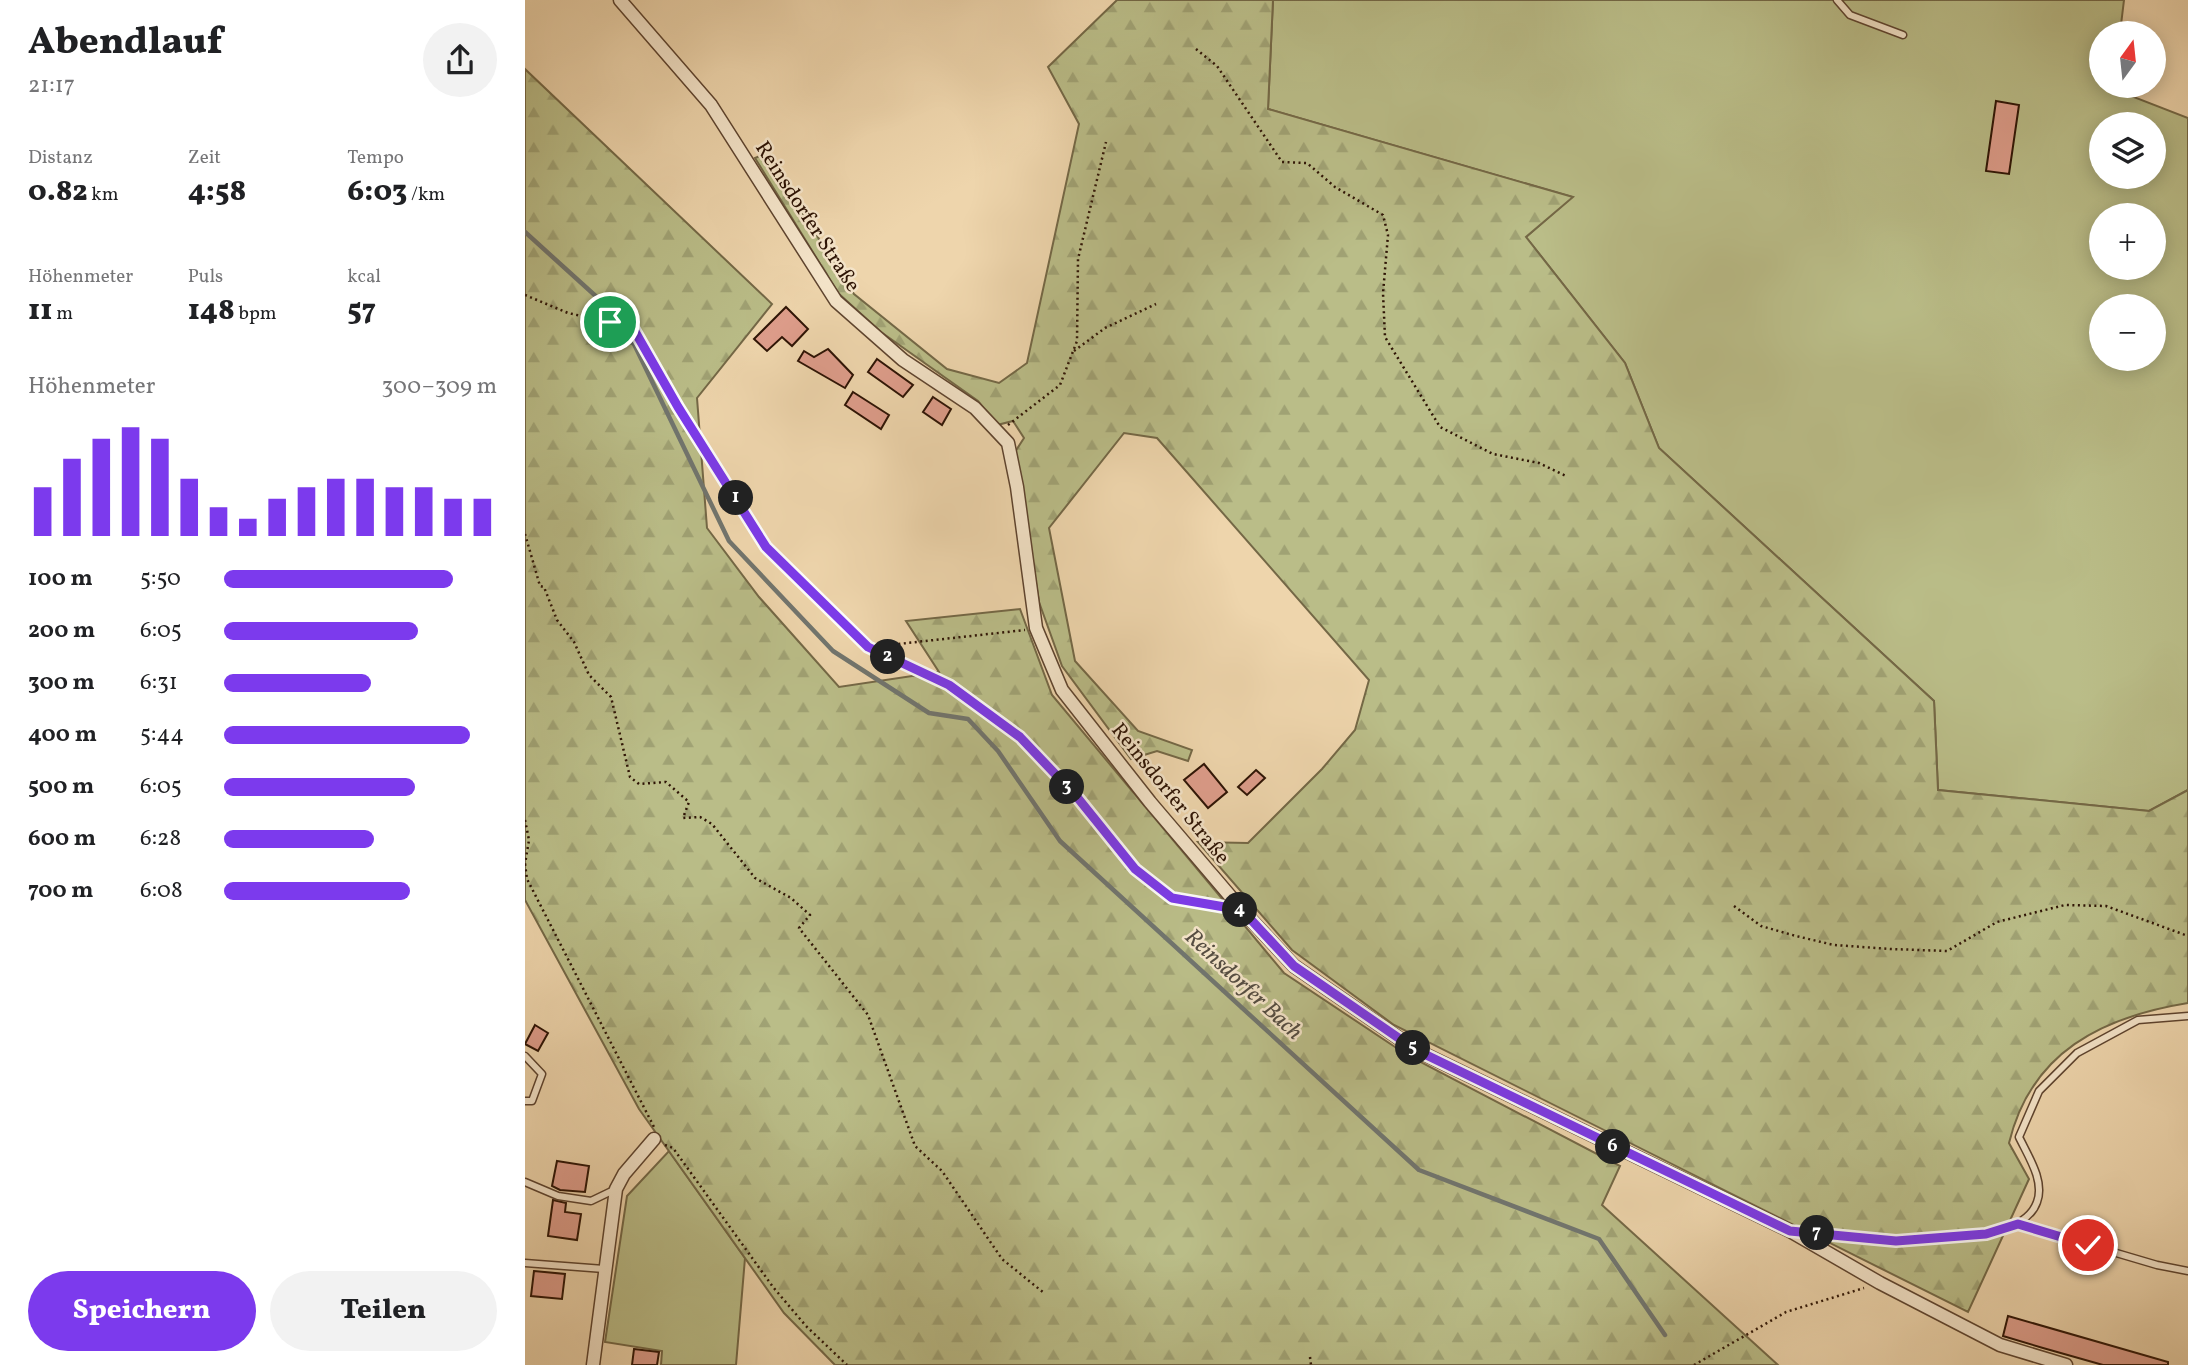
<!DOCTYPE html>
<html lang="de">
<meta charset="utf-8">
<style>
:root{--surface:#fff;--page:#f2f2f2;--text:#202124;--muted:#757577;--accent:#7c3aed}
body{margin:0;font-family:Vollkorn,serif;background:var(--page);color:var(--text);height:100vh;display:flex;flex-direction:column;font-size:26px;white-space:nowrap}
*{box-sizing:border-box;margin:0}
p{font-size:23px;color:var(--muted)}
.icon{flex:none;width:38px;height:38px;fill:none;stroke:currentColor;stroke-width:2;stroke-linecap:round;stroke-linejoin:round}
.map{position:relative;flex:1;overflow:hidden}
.details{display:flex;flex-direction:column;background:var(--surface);width:525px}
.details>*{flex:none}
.needle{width:46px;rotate:15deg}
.fabs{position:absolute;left:1564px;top:21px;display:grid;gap:14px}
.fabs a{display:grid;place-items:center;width:77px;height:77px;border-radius:50%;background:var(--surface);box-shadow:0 4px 18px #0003;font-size:35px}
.pin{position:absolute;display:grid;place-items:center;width:60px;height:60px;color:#fff;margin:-30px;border:4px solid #fff;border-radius:50%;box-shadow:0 2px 7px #0007}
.km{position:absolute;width:35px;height:35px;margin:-18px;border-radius:50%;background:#222;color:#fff;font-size:19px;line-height:35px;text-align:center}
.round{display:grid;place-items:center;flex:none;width:74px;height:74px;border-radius:37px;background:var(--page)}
.head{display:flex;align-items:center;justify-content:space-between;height:119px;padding:0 28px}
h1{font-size:38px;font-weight:800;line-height:52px}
.metrics{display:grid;grid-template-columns:repeat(3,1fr);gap:10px;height:119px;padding:7px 28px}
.metrics div{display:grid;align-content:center}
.metrics b{font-size:30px;font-weight:800}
.metrics small{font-size:19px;font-weight:400}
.metrics p{font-size:19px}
.chart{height:196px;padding:14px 28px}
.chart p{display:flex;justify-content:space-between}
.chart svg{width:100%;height:126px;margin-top:7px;stroke:var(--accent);stroke-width:6}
.action{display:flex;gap:14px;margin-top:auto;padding:14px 28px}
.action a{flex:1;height:80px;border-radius:42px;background:var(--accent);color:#fff;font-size:28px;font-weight:800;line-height:80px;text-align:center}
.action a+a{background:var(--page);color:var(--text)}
ul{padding:0 28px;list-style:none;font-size:23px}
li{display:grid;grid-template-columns:112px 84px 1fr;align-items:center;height:52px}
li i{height:18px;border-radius:9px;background:var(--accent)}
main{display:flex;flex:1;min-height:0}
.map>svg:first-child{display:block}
.green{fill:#babd88;stroke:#746846;stroke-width:2;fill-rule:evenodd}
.forest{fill:url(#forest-firs);stroke:#746846;stroke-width:2}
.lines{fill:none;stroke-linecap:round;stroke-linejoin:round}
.stream{stroke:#71756e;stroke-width:4.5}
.building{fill:#de9d8b;stroke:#2e1405;stroke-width:2}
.lane-casing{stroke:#5e442f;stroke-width:9}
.street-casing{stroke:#5e442f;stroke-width:15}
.path{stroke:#2e1405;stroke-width:2.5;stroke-dasharray:2 3.5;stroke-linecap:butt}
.lane{stroke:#f4e4c9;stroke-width:6}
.street{stroke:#f4e4c9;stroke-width:12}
.route-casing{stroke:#fff;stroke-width:14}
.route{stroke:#7c3aed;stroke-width:9}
.labels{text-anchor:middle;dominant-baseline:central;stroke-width:5;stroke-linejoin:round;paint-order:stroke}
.street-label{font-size:21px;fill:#2e1405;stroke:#f4e4c9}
.water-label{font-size:23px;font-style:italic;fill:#554d42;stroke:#f4e4c9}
</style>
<main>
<section class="details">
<div class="head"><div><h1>Abendlauf</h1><p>21:17</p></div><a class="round"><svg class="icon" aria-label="share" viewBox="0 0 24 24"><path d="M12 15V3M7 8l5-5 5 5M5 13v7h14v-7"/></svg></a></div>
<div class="metrics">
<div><p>Distanz</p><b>0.82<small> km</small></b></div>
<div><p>Zeit</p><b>4:58</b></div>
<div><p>Tempo</p><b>6:03<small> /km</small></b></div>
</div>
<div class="metrics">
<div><p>Höhenmeter</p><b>11<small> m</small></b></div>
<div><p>Puls</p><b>148<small> bpm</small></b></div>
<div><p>kcal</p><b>57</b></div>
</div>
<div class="chart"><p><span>Höhenmeter</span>300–309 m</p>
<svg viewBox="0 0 160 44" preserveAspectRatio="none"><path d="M5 44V27M15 44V17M25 44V10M35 44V6M45 44V10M55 44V24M65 44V34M75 44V38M85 44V31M95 44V27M105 44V24M115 44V24M125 44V27M135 44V27M145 44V31M155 44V31"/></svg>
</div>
<ul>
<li><b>100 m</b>5:50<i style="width:84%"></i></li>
<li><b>200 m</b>6:05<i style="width:71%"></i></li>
<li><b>300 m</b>6:31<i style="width:54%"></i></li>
<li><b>400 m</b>5:44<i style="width:90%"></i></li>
<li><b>500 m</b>6:05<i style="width:70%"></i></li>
<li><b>600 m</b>6:28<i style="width:55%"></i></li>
<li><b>700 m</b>6:08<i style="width:68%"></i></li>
</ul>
<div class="action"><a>Speichern</a><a>Teilen</a></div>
</section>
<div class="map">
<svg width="1663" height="1365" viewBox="0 0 1663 1365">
<defs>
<pattern id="forest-firs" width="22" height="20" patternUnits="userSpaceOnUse" patternTransform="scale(1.75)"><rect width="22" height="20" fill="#babd88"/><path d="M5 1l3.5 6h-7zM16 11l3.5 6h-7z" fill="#a0a274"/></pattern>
</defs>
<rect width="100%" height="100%" fill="#eed5ac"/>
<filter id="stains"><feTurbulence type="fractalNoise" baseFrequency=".00286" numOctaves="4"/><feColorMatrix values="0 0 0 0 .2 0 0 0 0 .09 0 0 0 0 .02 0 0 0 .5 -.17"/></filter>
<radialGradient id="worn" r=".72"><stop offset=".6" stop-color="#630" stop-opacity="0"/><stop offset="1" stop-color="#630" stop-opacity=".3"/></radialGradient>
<g class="green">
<path d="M748 0H1599L1595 33H1577V86H1589L1588 89 1663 118V790L1624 811 1413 790 1409 701 1134 448 1100 363 1001 237 1047 197 743 109ZM1577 124H1629V177H1577ZM1577 215H1629V268H1577ZM1577 306H1629V359H1577Z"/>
<path d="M144 1151 220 1258 211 1365H136L137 1351 80 1342 102 1196Z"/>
</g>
<g class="forest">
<path d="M592 0H748L743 109 1048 197 1001 237 1100 363 1134 448 1409 701 1413 790 1624 811 1663 790V1003C1577 1017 1506 1052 1484 1143L1504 1179 1443 1312 869 1025 767 950 673 842 723 843 797 769 830 730 844 680 632 438 599 433 524 528 550 661 613 731 667 750 663 761 632 751 606 759 537 666 514 602 490 452 499 438 488 421 472 425 453 401 356 332 313 293 230 158 240 154 329 294 422 369 474 383 502 363 554 124 523 67Z"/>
<path d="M0 69 247 304 172 398 182 528 234 597 314 687 414 672 381 621 495 609 527 695 759 973 882 1055 1095 1166 1077 1205 1253 1365H310L259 1313 114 1109 0 900Z"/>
</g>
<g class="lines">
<path class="stream" d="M0 232 85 309 94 332 109 344 204 541 308 651 404 713 443 719 473 751 535 841 894 1170 1074 1239 1140 1335"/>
</g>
<g class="building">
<path d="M1471 101 1494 105 1484 174 1461 171Z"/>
<path d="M261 307 283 329 267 346 257 337 242 351 229 339Z"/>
<path d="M303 349 328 375 320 388 273 361 279 351 289 357Z"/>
<path d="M352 359 388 385 378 397 343 372Z"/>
<path d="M328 392 364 415 356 429 320 405Z"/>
<path d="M408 397 426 409 417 425 398 412Z"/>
<path d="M679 764 702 792 683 808 659 780Z"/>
<path d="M731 770 740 778 722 795 713 787Z"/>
<path d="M10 1025 23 1033 13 1051 0 1044Z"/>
<path d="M32 1161 64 1166 60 1192 35 1190 27 1186Z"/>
<path d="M28 1200 41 1203 40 1212 56 1214 52 1240 23 1236Z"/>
<path d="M9 1271 40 1274 37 1299 6 1296Z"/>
<path d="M1483 1316 1643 1362V1365H1578L1518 1348 1478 1336Z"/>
<path d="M109 1349 134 1352 132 1365H107Z"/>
</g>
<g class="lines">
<g class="lane-casing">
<g id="lane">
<path d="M1312 0 1325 15 1378 35"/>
<path d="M0 1056 17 1074 7 1101H0"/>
<path d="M0 1182 33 1196 66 1201 91 1189"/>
<path d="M1493 1224 1632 1265 1663 1271"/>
<path d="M1274 1232C1320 1236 1493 1258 1512 1202 1520 1181 1503 1156 1494 1137L1514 1091 1552 1053 1613 1020 1663 1016"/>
<path d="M0 1263 79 1269"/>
</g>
</g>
<g class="street-casing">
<g id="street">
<path d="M95 0 186 105 311 301 378 360 450 408 483 443 492 487 511 628 537 690 625 802 717 910 769 966 891 1050 1265 1231 1355 1283 1475 1345 1541 1365"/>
<path d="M68 1365 91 1189 99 1174 129 1139"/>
</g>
</g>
<g class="path">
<path d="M671 49 692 66 757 162 782 163 810 187 858 215 863 235 858 293 860 337 915 427 968 454 1014 463 1041 476"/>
<path d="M0 295 43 313 109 328 153 407 241 547 343 647 424 686 495 738 552 797 610 869 647 898 696 907"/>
<path d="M549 351 580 328 631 304"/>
<path d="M483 425 535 385 552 341 553 259 581 142"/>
<path d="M0 534 15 586 19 587 32 620 49 642 64 675 86 697 105 777 114 784 141 782 164 802 158 818 175 817 187 824 230 878 266 898 285 915 274 928 343 1015 390 1146 417 1171 477 1259 519 1293"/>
<path d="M346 647 500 630"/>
<path d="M0 820 4 840 0 864"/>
<path d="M0 864 2 879 129 1127"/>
<path d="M1209 906 1236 926 1271 936 1309 945 1366 949 1422 951 1472 922 1540 905 1581 906 1663 936"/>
<path d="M140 1145 148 1148 248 1287 281 1326 322 1365"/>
<path d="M785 1357 786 1365"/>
<path d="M1169 1365 1261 1312 1339 1288"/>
</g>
<use href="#lane" class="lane"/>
<use href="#street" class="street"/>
</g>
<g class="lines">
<g class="route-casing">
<path id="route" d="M85 322 108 328 153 407 241 547 343 647 424 685 495 737 552 797 610 869 647 898 717 910 769 966 891 1050 1265 1231 1371 1241 1461 1234 1493 1224 1563 1245"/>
</g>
<use href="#route" class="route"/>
</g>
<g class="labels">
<g class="street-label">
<text transform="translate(282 217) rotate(57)">Reinsdorfer Straße</text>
<text transform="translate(645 794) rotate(51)">Reinsdorfer Straße</text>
</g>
<g class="water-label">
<text transform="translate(718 985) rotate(43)">Reinsdorfer Bach</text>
</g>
</g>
<rect width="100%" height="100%" filter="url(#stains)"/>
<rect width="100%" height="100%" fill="url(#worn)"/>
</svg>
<div class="fabs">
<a><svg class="needle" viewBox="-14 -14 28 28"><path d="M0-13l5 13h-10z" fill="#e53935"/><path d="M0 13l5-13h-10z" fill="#757577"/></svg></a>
<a><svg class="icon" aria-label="layers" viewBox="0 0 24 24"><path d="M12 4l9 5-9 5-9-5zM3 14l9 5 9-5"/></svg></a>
<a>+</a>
<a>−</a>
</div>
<div class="pin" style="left:85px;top:322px;background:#1e9e55"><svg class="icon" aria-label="arrive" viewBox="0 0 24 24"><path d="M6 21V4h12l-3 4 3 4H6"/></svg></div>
<div class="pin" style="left:1563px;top:1245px;background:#d93025"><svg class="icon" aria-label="check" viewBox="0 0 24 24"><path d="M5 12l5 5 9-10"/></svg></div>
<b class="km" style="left:211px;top:498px">1</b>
<b class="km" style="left:363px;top:657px">2</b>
<b class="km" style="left:542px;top:787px">3</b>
<b class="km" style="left:715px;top:910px">4</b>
<b class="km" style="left:888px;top:1048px">5</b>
<b class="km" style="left:1088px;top:1147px">6</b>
<b class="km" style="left:1292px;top:1233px">7</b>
</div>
</main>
